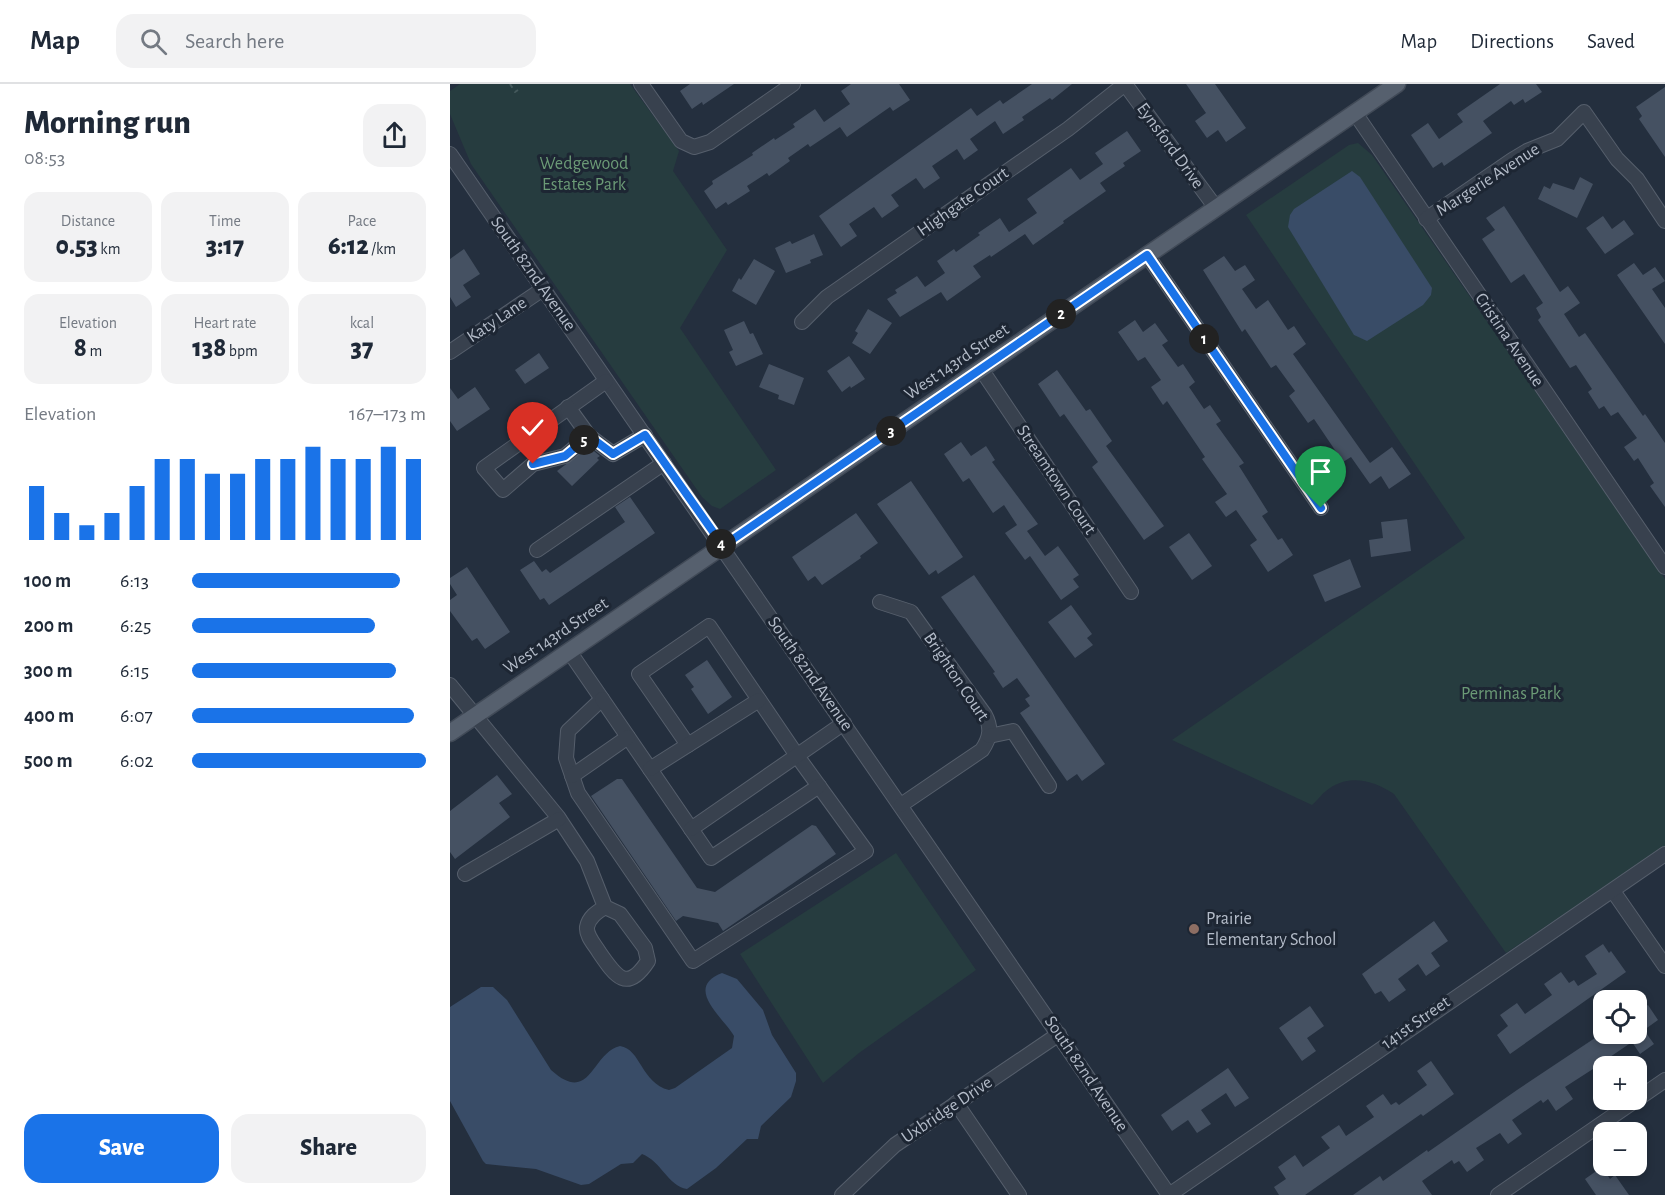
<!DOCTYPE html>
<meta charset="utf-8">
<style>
:root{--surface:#fff;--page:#f2f2f3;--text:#1f2937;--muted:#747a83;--line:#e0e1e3;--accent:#1a73e8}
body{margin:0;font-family:"Alegreya Sans",sans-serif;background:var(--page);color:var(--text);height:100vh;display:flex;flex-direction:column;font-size:22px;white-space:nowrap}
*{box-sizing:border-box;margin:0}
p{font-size:20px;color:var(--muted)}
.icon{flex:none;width:33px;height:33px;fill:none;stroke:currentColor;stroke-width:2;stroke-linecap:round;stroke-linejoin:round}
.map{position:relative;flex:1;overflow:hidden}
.sheet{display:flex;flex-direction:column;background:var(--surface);width:450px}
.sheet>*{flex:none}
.fabs{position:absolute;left:1143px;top:906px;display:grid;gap:12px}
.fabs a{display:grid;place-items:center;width:54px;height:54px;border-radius:12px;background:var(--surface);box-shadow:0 3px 9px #0003;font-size:30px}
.pin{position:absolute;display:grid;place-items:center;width:51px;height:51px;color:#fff;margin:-62px -26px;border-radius:50% 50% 50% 0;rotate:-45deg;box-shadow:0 0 6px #0007}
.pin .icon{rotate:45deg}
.km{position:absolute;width:30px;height:30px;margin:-15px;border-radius:50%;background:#222;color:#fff;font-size:16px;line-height:30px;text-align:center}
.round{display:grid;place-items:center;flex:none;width:63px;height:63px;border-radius:18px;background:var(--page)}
.overview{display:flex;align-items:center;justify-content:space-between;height:102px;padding:0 24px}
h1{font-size:33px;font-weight:800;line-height:45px}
.figures{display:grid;grid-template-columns:repeat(3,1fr);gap:9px;height:102px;padding:6px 24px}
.figures div{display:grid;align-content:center;border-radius:15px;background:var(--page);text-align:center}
.figures b{font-size:26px;font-weight:800}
.figures small{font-size:16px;font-weight:400}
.figures p{font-size:16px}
.chart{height:168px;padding:12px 24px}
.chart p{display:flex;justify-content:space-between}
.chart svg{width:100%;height:108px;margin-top:6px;stroke:var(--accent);stroke-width:6}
.action{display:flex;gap:12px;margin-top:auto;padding:12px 24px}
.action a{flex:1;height:69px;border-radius:18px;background:var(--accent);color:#fff;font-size:24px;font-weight:800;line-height:69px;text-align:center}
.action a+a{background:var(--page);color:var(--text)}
ul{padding:0 24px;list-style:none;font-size:20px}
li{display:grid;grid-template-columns:96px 72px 1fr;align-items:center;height:45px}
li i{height:15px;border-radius:8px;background:var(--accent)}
header{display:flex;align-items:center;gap:36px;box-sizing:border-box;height:84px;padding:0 30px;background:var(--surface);border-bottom:2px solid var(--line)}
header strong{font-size:28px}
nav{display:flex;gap:33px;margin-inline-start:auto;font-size:21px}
.search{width:420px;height:54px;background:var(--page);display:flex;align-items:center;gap:15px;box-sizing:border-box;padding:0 21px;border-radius:18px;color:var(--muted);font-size:22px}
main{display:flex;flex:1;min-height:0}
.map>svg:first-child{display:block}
.green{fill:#263c3f}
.water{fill:#394c67}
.building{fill:#455162}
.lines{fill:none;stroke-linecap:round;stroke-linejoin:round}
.minor-casing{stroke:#565f6c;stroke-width:16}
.major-casing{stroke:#414a57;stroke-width:19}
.path{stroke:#44595c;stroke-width:2;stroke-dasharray:4.5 4.5;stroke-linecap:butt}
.minor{stroke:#38414e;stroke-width:14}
.major{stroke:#56606e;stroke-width:16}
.route-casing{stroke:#fff;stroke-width:12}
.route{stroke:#1a73e8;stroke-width:8}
.education-dot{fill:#8d6e63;stroke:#1d2633;stroke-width:2}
.labels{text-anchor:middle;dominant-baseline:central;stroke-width:6;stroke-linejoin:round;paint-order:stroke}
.street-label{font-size:18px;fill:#b4bcc9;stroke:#1d2633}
.park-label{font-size:18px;fill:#6b9a76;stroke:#1d2633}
.poi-label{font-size:18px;fill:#b4bcc9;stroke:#1d2633;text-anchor:start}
</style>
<header>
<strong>Map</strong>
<div class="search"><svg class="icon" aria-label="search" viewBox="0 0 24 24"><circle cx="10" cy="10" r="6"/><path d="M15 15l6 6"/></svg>Search here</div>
<nav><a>Map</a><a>Directions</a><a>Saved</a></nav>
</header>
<main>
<section class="sheet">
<div class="overview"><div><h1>Morning run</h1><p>08:53</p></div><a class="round"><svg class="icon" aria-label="share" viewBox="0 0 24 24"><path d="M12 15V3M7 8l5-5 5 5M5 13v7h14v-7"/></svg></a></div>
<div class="figures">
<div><p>Distance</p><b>0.53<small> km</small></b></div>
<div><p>Time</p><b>3:17</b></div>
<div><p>Pace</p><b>6:12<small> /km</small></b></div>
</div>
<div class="figures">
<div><p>Elevation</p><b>8<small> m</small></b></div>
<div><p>Heart rate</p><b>138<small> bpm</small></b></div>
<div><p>kcal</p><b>37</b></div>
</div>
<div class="chart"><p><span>Elevation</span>167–173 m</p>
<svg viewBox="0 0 160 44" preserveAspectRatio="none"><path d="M5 44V22M15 44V33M25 44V38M35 44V33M45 44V22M55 44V11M65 44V11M75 44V17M85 44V17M95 44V11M105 44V11M115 44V6M125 44V11M135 44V11M145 44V6M155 44V11"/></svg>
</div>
<ul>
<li><b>100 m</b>6:13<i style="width:89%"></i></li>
<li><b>200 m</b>6:25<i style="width:78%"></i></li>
<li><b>300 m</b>6:15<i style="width:87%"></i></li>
<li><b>400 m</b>6:07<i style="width:95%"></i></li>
<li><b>500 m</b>6:02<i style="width:100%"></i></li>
</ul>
<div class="action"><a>Save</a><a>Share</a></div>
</section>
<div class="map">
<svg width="1215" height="1111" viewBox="0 0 1215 1111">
<rect width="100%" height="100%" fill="#242f3e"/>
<g class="green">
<path d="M10 0H180L229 67 223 87 277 166 230 244 326 386 270 425 262 422 252 413 21 80 0 30V7Z"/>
<path d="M908 59 922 71 1215 495V762L1056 869 944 710C924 697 901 690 880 704 873 708 868 716 862 721L722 656 1015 454 796 131 899 61Z"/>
<path d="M446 769 526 886 409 969 373 999 290 870Z"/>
</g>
<g class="water">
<path d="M902 87 910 93 982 204 981 211 973 221 917 257 904 251 838 143 840 131 844 125Z"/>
<path d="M272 889 287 895 313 926 322 951 346 989V997L341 1013 311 1042 308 1055H297L266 1084 237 1105C218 1102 211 1077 192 1070L183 1079 171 1080 139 1100 131 1101 86 1085 36 1080 33 1077 0 1017V923L31 903H43L57 916 101 986C141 1022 141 969 170 962 191 965 191 999 219 1006L225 1004 282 964 284 952C274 934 233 904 272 889Z"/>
</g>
<g class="building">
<path d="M240 0H284L253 21 252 18 242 25 230 7Z"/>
<path d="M401 0H449L460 16 443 27 440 23 397 53 390 43 360 63 358 60 338 74 340 77 319 92 317 89 297 102 300 107 278 121 276 118 266 125 254 107 263 100 262 97 303 71 302 69 324 54 325 56 345 43 343 40 365 25 374 38 400 20 391 7Z"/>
<path d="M582 0H622L602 16 600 14 572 33 574 36 553 50 545 37 520 55 528 66 514 76 507 65 482 82 490 94 474 105 466 94 441 111 449 122 432 134 424 123 399 140 407 152 391 163 369 132 521 24 527 32 550 16 553 20Z"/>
<path d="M736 0H765L796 44 776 58 768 46 757 54 745 37 756 29Z"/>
<path d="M1050 0H1086L1092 8 1075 19 1073 15 1064 21 1061 17 1033 37 1042 49 994 82 992 78 983 84 961 51 978 39 989 55 1013 38 1007 30Z"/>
<path d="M1215 3V73L1189 35 1192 32 1186 23Z"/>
<path d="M677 47 691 67 673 79 675 82 650 99 656 107 613 137 614 139 583 161 575 150 541 173 540 171 523 182 531 193 497 217 491 208 450 233 437 215 447 209 445 206 467 192 475 203 495 189 487 177 504 165 506 168 530 151 528 149 550 134 559 148 587 129 577 115 621 84 630 96 653 80 645 69Z"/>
<path d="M1130 93 1143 100 1127 134 1088 115 1094 102 1100 105 1103 99 1124 106Z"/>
<path d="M1054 122 1110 208 1118 202 1130 219 1114 230 1129 253 1135 249 1193 332 1195 330 1215 359V423L1200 402 1204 399 1188 374 1184 377 1174 363 1187 354 1168 328 1161 332 1154 322 1149 325 1138 308 1142 305 1126 281 1120 284 1088 236 1091 233 1086 224 1093 219 1074 190 1061 199 1032 155 1045 146 1036 134Z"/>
<path d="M1153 132 1162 145 1174 136 1184 150 1155 170 1136 144Z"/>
<path d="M364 150 373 171 360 176 361 179 336 189 325 164 340 157 342 160Z"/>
<path d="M14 165 30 190 13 201 21 213 6 223 0 213V175Z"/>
<path d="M774 172 785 187 795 181 805 196 792 205 806 225 818 216 838 246 844 242 856 260 843 270 920 379 942 363 961 390 939 405 931 392 920 400 901 373 893 378 864 335 858 339 839 312 845 307 826 281 821 284 795 245 792 248 753 186Z"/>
<path d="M304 175 325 187 306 221 282 207 289 194 291 196Z"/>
<path d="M1184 179 1193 191 1205 183 1215 197 1202 205 1215 224V260L1167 191Z"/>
<path d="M418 225 442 239 420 270 402 259 408 249 405 247Z"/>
<path d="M685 236 693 248 705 239 718 257 712 261 728 283 733 280 745 298 739 303 754 325 760 321 771 337 766 340 794 379 789 382 818 428 812 432 828 456 832 454 843 471 818 488 800 461 807 456 786 426 776 433 765 418 777 410 752 375 755 373 717 317 713 321 701 303 711 296 695 273 688 277 668 248Z"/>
<path d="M294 237 300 250 303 249 313 270 286 282 279 268 283 266 274 246Z"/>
<path d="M89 269 99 284 75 300 65 286Z"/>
<path d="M399 272 415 295 401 304 400 302 392 308 377 287Z"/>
<path d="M319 280 354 294 344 321 328 315 329 311 309 303Z"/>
<path d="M607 286 636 327 640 325 662 357 656 362 714 442 694 456 642 383 648 378 614 330 610 333 588 300Z"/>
<path d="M25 303 40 325 7 347 0 337V304L8 315Z"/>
<path d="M511 358 521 372 536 362 545 376 542 378 588 440 577 447 595 472 608 462 629 491 623 495 629 503 611 516 580 472 575 476 555 449 567 441 554 421 543 429 519 394 513 398 494 370Z"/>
<path d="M139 363 150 372 147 374 149 376 122 402 107 387Z"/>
<path d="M461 397 513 473 488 490 486 486 479 491 427 420Z"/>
<path d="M180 413 205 449 99 521 94 514 90 516 70 486 84 477 92 488 96 485 100 489 175 438 165 423Z"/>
<path d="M406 429 428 459 410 472 411 474 372 501 365 492 358 497 342 473Z"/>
<path d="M957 435 961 467 921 473 919 456 933 454 931 438Z"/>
<path d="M739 449 762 482 742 496 719 463Z"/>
<path d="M900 475 911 503 875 518 863 491Z"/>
<path d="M17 483 60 548 35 565 27 554 22 557 0 527V516L7 511 0 500V494Z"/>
<path d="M524 491 655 680 632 697 627 690 617 697 570 629 580 622 575 615 580 612 567 594 553 604 543 589 545 588 491 513Z"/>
<path d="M621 521 642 550 637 554 643 561 625 574 598 538Z"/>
<path d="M257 576 282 613 258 630 241 605 244 603 235 591Z"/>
<path d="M47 691 62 710 49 719 60 733 5 775 0 768V727Z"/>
<path d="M167 695H172L247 804 265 808 362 741 366 742 386 770 273 847 268 839 233 832 226 837 141 712Z"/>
<path d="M984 837 998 857 981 869 990 882 976 892 968 880 948 895 956 906 939 918 931 907 925 910 912 890Z"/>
<path d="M1153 860 1159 869 1161 867 1176 888 1060 970 1047 951 1058 942 1050 931 1067 919 1075 930 1102 911 1094 900 1111 888 1119 899 1124 896 1128 902 1147 890 1135 872Z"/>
<path d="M1198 921 1208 936 1194 946 1204 960 1190 970 1182 958 1160 973 1166 982H1154V1001L1143 985 1115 1003 1123 1015 1106 1027 1098 1015 1093 1019 1091 1016 1062 1036 1072 1050 1058 1060 1050 1049 1026 1064 1034 1076 1017 1088 1009 1077 1004 1080 1002 1076 972 1097 982 1111H903L930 1092 933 1097 977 1066 978 1068 1067 1006 1151 950H1186V929Z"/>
<path d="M860 922 874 942 857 954 866 967 852 977 829 944Z"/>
<path d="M981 977 1004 1010 973 1032 971 1030 855 1111H829L824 1103 836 1095 828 1083 845 1071 853 1083 880 1064 871 1053 889 1041 896 1052 924 1033 916 1022 933 1010 941 1021 946 1018 949 1021 977 1001 967 987Z"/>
<path d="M778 984 799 1014 785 1023 776 1009 751 1026 761 1040 747 1049 738 1036 722 1047 711 1031Z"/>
<path d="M1152 1083 1160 1095 1165 1091 1179 1111H1146L1135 1095Z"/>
</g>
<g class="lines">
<g class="minor-casing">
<g id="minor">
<path d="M191 0 231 57 244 63 260 58 343 0"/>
<path d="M675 0 766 124"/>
<path d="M905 29 1215 483"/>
<path d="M0 70 719 1111"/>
<path d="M976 135 1062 76 1077 67 1107 55 1134 28 1167 75 1187 95 1215 137"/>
<path d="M697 171 871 424"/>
<path d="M352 238 377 213 618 45 675 0"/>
<path d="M0 268 93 205"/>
<path d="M531 285 681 508"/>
<path d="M156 297 34 384 53 406 83 380 115 372 139 352 163 370 195 351"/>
<path d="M118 323 139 352"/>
<path d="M87 466 214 379"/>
<path d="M430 518 461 528 535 631C542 644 540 654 532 666L451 721"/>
<path d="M119 567 152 615 118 647 116 674 128 709 243 877 416 767 350 676 259 542 189 590 238 661"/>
<path d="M0 601 108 733 137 777 155 823 170 830 195 864 198 877C177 909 166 893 149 868 145 861 136 852 137 843 139 833 147 828 155 823"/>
<path d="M152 615 261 774 369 702"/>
<path d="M539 652 563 647 599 702"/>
<path d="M200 685 309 616"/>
<path d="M122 692 178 653"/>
<path d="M241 745 394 639"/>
<path d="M15 790 109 735"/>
<path d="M1163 807 1215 882"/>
<path d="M506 1019 569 1111"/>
<path d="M392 1111 445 1061 609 950"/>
<path d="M719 1111 1215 770"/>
<path d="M1048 1111 1215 996"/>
</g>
</g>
<g class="major-casing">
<path id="major" d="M0 649 947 0"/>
</g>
<path class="path" d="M60 0 65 8 68 6"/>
<use href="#minor" class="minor"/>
<use href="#major" class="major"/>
</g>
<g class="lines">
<g class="route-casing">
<path id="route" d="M83 380 115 372 139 352 163 370 195 351 273 462 697 171 871 424"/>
</g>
<use href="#route" class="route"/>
</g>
<circle class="education-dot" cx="744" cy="845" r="6"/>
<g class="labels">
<g class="street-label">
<text transform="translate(720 62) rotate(54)">Eynsford Drive</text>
<text transform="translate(1038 96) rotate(-33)">Margerie Avenue</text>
<text transform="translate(513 118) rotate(-35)">Highgate Court</text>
<text transform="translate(83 190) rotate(55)">South 82nd Avenue</text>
<text transform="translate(47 236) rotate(-34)">Katy Lane</text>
<text transform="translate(1059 256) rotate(56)">Cristina Avenue</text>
<text transform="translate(507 278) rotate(-34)">West 143rd Street</text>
<text transform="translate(606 396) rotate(56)">Streamtown Court</text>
<text transform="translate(106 552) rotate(-34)">West 143rd Street</text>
<text transform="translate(360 590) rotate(55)">South 82nd Avenue</text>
<text transform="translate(506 593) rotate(56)">Brighton Court</text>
<text transform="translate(966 939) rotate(-35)">141st Street</text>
<text transform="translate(636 990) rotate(56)">South 82nd Avenue</text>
<text transform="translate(497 1026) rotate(-34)">Uxbridge Drive</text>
</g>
<g class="park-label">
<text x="134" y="80">Wedgewood<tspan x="134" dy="21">Estates Park</tspan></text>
<text x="1061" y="610">Perminas Park</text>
</g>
<g class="poi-label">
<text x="756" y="835">Prairie<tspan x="756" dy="21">Elementary School</tspan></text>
</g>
</g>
</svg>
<div class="fabs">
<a><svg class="icon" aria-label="locate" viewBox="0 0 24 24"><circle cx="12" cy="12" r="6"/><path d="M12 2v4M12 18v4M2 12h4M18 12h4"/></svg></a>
<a>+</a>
<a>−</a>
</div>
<div class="pin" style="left:871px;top:424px;background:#1e9e55"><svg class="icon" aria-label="arrive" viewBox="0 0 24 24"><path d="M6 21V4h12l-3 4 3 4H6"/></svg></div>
<div class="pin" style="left:83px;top:380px;background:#d93025"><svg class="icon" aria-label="check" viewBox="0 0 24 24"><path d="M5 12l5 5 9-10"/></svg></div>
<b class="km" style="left:754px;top:255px">1</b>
<b class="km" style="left:611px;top:230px">2</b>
<b class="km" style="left:441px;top:347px">3</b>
<b class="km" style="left:271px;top:460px">4</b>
<b class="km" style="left:134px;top:356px">5</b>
</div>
</main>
